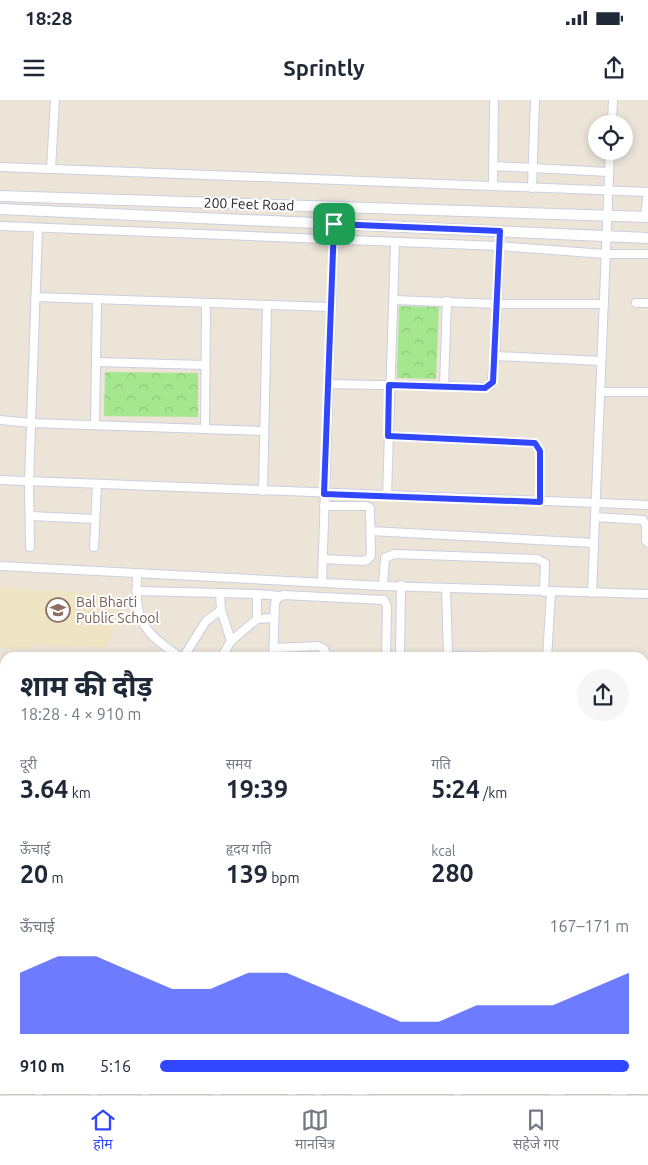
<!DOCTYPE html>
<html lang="hi">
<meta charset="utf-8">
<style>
:root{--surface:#fff;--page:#f6f6f7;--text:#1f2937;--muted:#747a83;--line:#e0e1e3;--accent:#3046ff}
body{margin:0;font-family:Ubuntu,"Noto Sans Devanagari",sans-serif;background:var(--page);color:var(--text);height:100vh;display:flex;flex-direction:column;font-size:19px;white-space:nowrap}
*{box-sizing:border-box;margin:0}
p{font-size:16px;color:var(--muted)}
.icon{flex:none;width:28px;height:28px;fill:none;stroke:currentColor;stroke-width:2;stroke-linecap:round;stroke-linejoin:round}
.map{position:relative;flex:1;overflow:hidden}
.details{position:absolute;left:0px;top:552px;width:649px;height:442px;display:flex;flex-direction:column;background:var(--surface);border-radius:15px 15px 0 0;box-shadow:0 2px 8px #0003}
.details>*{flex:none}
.tools{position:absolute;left:588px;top:15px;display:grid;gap:10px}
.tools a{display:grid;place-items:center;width:45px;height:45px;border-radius:50%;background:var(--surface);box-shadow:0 2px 8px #0003;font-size:25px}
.pin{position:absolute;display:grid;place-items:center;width:42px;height:42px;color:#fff;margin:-21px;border-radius:10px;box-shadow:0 2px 8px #0006}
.round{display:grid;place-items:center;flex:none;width:52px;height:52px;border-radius:26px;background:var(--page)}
.headline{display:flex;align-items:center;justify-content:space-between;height:85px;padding:0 20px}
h1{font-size:28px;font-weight:700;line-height:38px}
.metrics{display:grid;grid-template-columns:repeat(3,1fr);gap:8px;height:85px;padding:5px 20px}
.metrics div{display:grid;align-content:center}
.metrics b{font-size:25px;font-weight:700}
.metrics small{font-size:14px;font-weight:400}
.metrics p{font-size:14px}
.chart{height:140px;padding:10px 20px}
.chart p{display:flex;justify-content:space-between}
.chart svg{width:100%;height:90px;margin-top:5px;fill:var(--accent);opacity:.7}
ul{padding:0 20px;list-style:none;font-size:16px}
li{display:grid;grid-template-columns:80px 60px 1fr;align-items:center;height:38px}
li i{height:12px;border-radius:6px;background:var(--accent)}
.status{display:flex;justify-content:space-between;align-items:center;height:35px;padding:0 25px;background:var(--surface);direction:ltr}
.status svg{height:14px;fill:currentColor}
header{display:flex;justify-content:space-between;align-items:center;height:65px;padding:0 20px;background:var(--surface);font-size:22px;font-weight:700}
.menu{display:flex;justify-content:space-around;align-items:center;height:70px;border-top:1px solid var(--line);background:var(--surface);font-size:14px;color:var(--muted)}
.menu a{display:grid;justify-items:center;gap:2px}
.menu .on{color:var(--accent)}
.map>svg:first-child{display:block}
.education{fill:#efe4c4}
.park{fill:url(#park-crowns)}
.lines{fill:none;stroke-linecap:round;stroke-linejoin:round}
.minor-casing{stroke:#cccee2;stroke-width:10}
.tertiary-casing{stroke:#cccee2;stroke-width:12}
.minor{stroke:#fff;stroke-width:8}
.tertiary{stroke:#fff;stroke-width:10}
.route-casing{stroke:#fff;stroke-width:10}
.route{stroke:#3046ff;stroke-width:6}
.labels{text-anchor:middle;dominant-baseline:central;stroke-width:4;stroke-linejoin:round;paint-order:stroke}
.street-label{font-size:14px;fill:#272727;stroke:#fff}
.education-label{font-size:14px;fill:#785e54;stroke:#fff;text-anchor:start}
</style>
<div class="status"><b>18:28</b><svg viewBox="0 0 49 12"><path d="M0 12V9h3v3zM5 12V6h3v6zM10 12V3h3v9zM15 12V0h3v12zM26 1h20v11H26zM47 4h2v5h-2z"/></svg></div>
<header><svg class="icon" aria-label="menu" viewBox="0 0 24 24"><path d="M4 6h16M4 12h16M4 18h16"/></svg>Sprintly<svg class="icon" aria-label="share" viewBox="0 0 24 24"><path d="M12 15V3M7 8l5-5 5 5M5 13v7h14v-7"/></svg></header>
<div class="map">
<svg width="648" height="995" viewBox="0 0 648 995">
<defs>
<pattern id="park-crowns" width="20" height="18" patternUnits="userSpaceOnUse" patternTransform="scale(1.25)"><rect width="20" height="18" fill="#a5e78e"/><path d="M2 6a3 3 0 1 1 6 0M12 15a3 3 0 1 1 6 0" fill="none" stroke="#8ec67a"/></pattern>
</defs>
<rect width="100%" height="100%" fill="#ebe4d7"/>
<path class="education" d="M0 487 115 495 117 524 104 548 31 544 29 549 0 548Z"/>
<g class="park">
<path d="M399 206 439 207 436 279 397 278Z"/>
<path d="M105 272 198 273V317L104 316Z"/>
</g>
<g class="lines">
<g class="minor-casing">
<g id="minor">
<path d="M612 24 613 0"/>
<path d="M493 66 609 72"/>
<path d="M0 67 648 92"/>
<path d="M51 69 55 0"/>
<path d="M493 86 494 0"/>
<path d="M532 88 535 0"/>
<path d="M0 126 499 146 605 154H648"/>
<path d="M35 197 330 207"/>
<path d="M394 200 497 204H604"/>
<path d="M636 203H648"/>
<path d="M495 256 601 261"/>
<path d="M96 262 205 265"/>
<path d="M328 284 485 287 491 285 495 256 500 131"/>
<path d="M444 286 447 201"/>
<path d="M600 292H648"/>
<path d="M0 320 31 323 264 331"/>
<path d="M95 325 97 199"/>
<path d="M205 329 206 203"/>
<path d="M388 336 535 343 540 351V402"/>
<path d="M0 380 648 405"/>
<path d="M263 391 267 205"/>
<path d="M387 396 395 143"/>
<path d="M31 416 95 419"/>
<path d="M595 417 643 420 646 426V441L648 443"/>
<path d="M371 431 594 443"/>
<path d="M30 447 29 382 38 128"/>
<path d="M94 447 97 384"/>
<path d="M323 459 363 461 367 460 371 456 370 408 367 406H324"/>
<path d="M0 466 383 486 648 494"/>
<path d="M137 475C135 523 142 530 181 558"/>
<path d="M322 481 334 124"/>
<path d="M383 486 385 458 394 454 537 459 545 463 544 492"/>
<path d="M446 488 448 556 546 558"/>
<path d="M136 491 220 493 221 510 231 541"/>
<path d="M220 493 257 494V519"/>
<path d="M592 493 610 51"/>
<path d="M257 494 280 496"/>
<path d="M274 548 318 546 324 549 328 558"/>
<path d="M183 558 206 521 221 510"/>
<path d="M221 558 231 541 257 519 274 518"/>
<path d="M273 558 275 503 277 499 283 495 384 500 387 506 386 558"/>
<path d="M400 558 401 485"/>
<path d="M547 558 551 492"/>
<path d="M644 568H648"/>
<path d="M644 617H648"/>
<path d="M644 673H648"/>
<path d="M644 734 648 725"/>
<path d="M644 841H648"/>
<path d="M0 867 5 866"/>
<path d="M0 887 5 900"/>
<path d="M644 903 648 902"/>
<path d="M0 912 5 910"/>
<path d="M644 984 648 982"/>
<path d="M37 990 39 995"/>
<path d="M92 990 94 995"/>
<path d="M144 990 145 995"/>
<path d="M215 990 217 995"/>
<path d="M290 990 292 995"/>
<path d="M316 990 318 995"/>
<path d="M456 990 458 995"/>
<path d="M356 995 368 990"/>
<path d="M554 995 566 990"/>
<path d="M616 995 628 990"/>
</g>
</g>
<g class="tertiary-casing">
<g id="tertiary">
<path d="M0 96 648 117"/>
<path d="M0 109 648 138"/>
<path d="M646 117 648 99"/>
<path d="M644 804 648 793"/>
<path d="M616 995 617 990"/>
</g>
</g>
<use href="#minor" class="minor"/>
<use href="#tertiary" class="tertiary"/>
</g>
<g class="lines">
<g class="route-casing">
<path id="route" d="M334 124 500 131 493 282 485 288 389 285 388 336 535 343 540 351V402L324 394Z"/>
</g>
<use href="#route" class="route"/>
</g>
<defs>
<g id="school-ring" transform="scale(1.25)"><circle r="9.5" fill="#fff" stroke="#8d6e63" stroke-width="1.5"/><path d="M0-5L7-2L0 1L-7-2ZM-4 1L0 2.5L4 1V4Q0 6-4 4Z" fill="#8d6e63"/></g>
</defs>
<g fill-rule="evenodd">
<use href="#school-ring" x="58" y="510"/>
</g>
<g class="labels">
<g class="street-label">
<text transform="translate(249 104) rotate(2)">200 Feet Road</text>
</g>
<g class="education-label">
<text x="76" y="502">Bal Bharti<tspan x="76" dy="16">Public School</tspan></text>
</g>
</g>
</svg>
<div class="tools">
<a><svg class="icon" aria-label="locate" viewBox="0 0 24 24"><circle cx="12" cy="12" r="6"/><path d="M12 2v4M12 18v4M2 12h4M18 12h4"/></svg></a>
</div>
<div class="pin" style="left:334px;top:124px;background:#1e9e55"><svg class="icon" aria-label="arrive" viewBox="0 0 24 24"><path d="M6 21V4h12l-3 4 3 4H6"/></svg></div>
<section class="details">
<div class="headline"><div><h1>शाम की दौड़</h1><p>18:28 · 4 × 910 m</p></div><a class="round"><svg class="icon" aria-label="share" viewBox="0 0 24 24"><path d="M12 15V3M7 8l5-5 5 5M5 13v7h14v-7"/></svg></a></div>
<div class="metrics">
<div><p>दूरी</p><b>3.64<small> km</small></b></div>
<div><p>समय</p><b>19:39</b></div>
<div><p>गति</p><b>5:24<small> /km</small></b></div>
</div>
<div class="metrics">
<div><p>ऊँचाई</p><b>20<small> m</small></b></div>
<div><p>हृदय गति</p><b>139<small> bpm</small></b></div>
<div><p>kcal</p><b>280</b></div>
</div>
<div class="chart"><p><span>ऊँचाई</span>167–171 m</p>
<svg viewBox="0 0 160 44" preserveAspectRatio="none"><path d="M0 44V14L10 6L20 6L30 14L40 22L50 22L60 14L70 14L80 22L90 30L100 38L110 38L120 30L130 30L140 30L150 22L160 14V44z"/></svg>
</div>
<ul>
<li><b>910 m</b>5:16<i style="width:100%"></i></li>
</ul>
</section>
</div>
<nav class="menu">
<a class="on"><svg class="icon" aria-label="home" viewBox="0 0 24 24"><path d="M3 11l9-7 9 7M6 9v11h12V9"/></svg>होम</a>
<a><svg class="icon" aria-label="map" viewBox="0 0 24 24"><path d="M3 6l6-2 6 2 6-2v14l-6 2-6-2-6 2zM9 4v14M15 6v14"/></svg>मानचित्र</a>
<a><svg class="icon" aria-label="saved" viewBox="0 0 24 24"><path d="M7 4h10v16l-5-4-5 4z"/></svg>सहेजे गए</a>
</nav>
